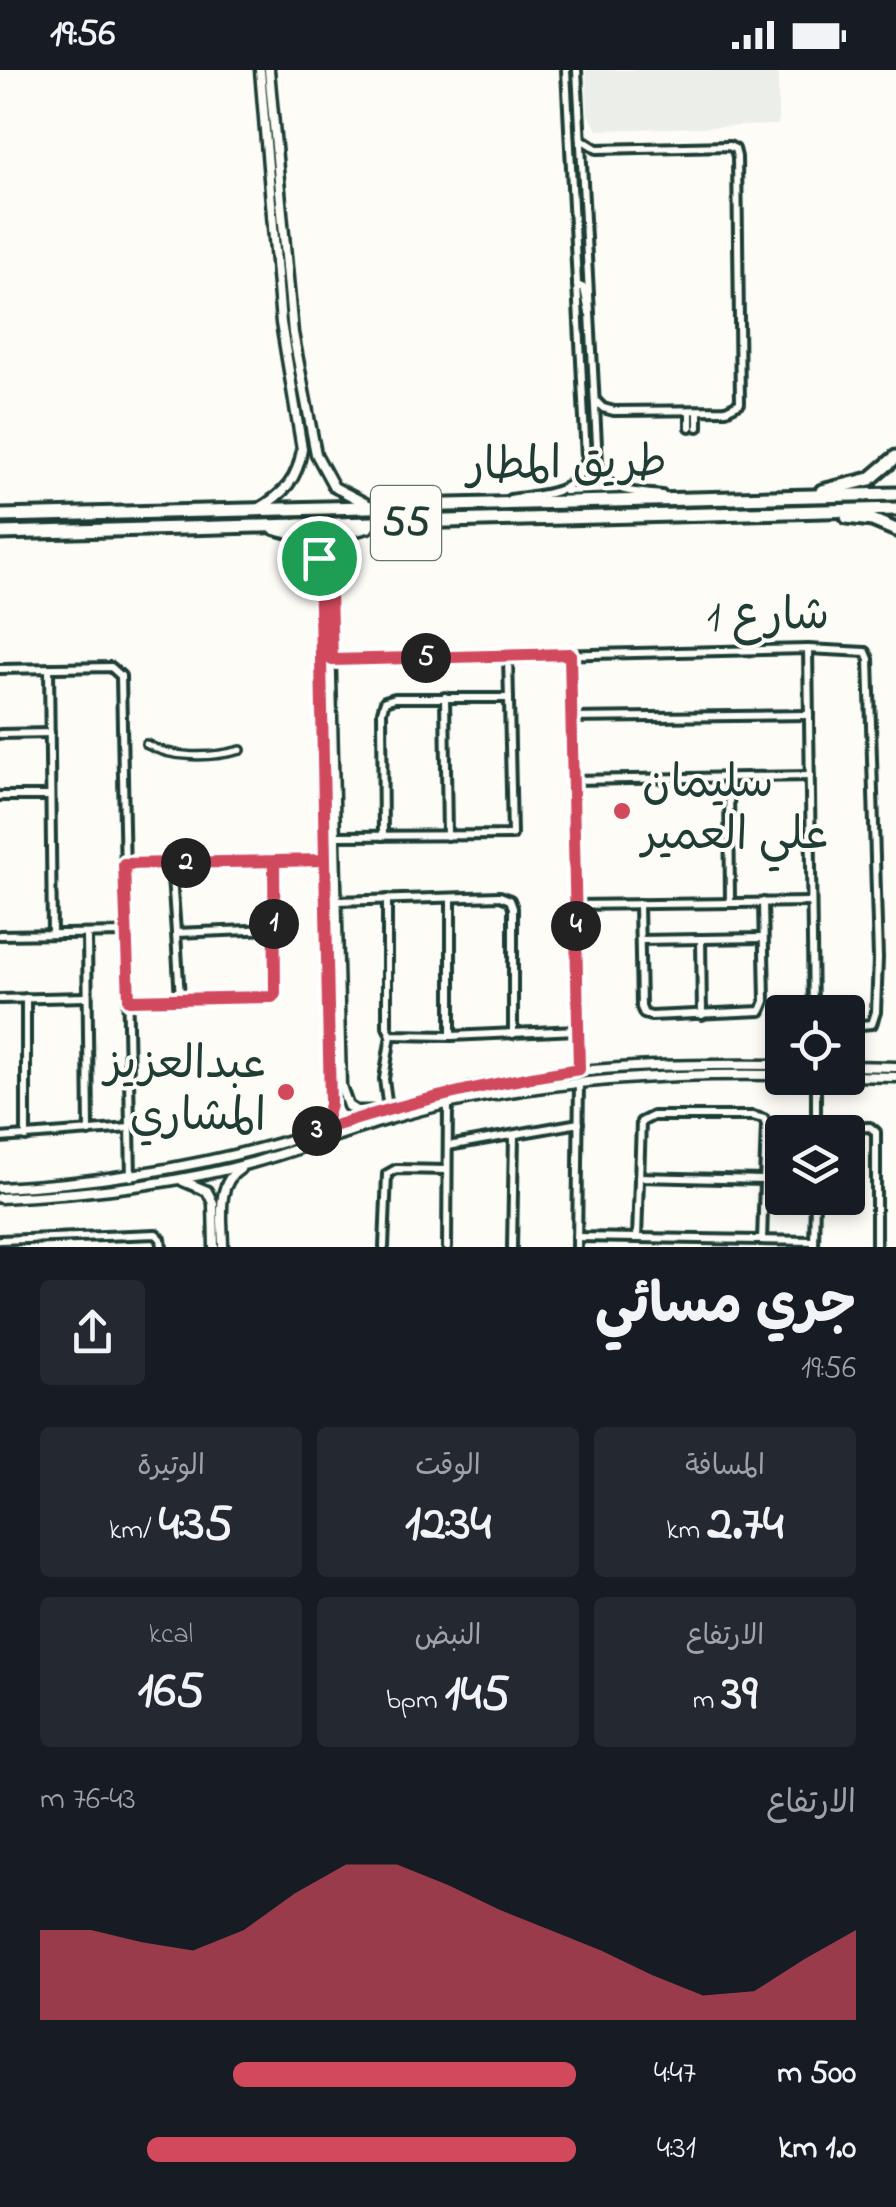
<!DOCTYPE html>
<html lang="ar">
<meta charset="utf-8">
<style>
:root{--surface:#171b24;--page:#242831;--text:#f1f3f6;--muted:#9ea1a6;--accent:#d1495b}
body{margin:0;font-family:"Indie Flower","Playpen Sans Arabic",sans-serif;background:var(--page);color:var(--text);direction:rtl;height:100vh;display:flex;flex-direction:column;font-size:38px;white-space:nowrap}
*{box-sizing:border-box;margin:0}
p{font-size:32px;color:var(--muted)}
.icon{flex:none;width:55px;height:55px;fill:none;stroke:currentColor;stroke-width:2;stroke-linecap:round;stroke-linejoin:round}
.map{position:relative;height:1177px;overflow:hidden;direction:ltr}
.panel{display:flex;flex-direction:column;background:var(--surface);flex:1}
.panel>*{flex:none}
.fabs{position:absolute;left:765px;top:925px;display:grid;gap:20px}
.fabs a{display:grid;place-items:center;width:100px;height:100px;border-radius:10px;background:var(--surface);box-shadow:0 5px 15px #0003;font-size:50px}
.pin{position:absolute;display:grid;place-items:center;width:85px;height:85px;color:#fff;margin:-42px;border:5px solid #fff;border-radius:50%;box-shadow:0 2px 10px #0007}
.km{position:absolute;width:50px;height:50px;margin:-25px;border-radius:50%;background:#222;color:#fff;font-size:28px;line-height:50px;text-align:center}
.round{display:grid;place-items:center;flex:none;width:105px;height:105px;border-radius:10px;background:var(--page)}
.summary{display:flex;align-items:center;justify-content:space-between;height:170px;padding:0 40px}
h1{font-size:55px;font-weight:700;line-height:75px}
.metrics{display:grid;grid-template-columns:repeat(3,1fr);gap:15px;height:170px;padding:10px 40px}
.metrics div{display:grid;align-content:center;border-radius:10px;background:var(--page);text-align:center}
.metrics b{font-size:50px;font-weight:700}
.metrics small{font-size:28px;font-weight:400}
.metrics p{font-size:28px}
.chart{height:280px;padding:20px 40px}
.chart p{display:flex;justify-content:space-between}
.chart svg{width:100%;height:180px;margin-top:10px;fill:var(--accent);opacity:.7}
ul{padding:0 40px;list-style:none;font-size:32px}
li{display:grid;grid-template-columns:160px 120px 1fr;align-items:center;height:75px}
li i{height:25px;border-radius:12px;background:var(--accent)}
.status{display:flex;justify-content:space-between;align-items:center;height:70px;padding:0 50px;background:var(--surface);direction:ltr}
.status svg{height:28px;fill:currentColor}
.map>svg:first-child{display:block}
.built{fill:#eceee9}
.lines{fill:none;stroke-linecap:round;stroke-linejoin:round}
.pedestrian-casing{stroke:#1f3d34;stroke-width:12}
.minor-casing{stroke:#1f3d34;stroke-width:14}
.tertiary-casing{stroke:#1f3d34;stroke-width:15}
.trunk-casing{stroke:#1f3d34;stroke-width:19}
.pedestrian{stroke:#fdfcf7;stroke-width:5}
.minor{stroke:#fdfcf7;stroke-width:6}
.tertiary{stroke:#fdfcf7;stroke-width:8}
.trunk{stroke:#fdfcf7;stroke-width:11}
.route-casing{stroke:#fff;stroke-width:20}
.route{stroke:#d1495b;stroke-width:12}
.poi-dot{fill:#d1495b;stroke:#fdfcf7;stroke-width:4}
.labels{text-anchor:middle;dominant-baseline:central;stroke-width:8;stroke-linejoin:round;paint-order:stroke}
.shield{fill:#fdfcf7;stroke:#62766e;stroke-width:2.5}
.shield-label{font-size:42px;font-weight:bold;fill:#1f3d34}
.street-label{font-size:45px;fill:#1f3d34;stroke:#fdfcf7}
.poi-label{font-size:45px;fill:#1f3d34;stroke:#fdfcf7;text-anchor:start}
</style>
<div class="status"><b>19:56</b><svg viewBox="0 0 49 12"><path d="M0 12V9h3v3zM5 12V6h3v6zM10 12V3h3v9zM15 12V0h3v12zM26 1h20v11H26zM47 4h2v5h-2z"/></svg></div>
<div class="map">
<svg width="896" height="1177" viewBox="0 0 896 1177">
<rect width="100%" height="100%" fill="#fdfcf7"/>
<filter id="ink" filterUnits="userSpaceOnUse"><feTurbulence type="fractalNoise" baseFrequency=".01" numOctaves="2"/><feDisplacementMap in="SourceGraphic" scale="20" xChannelSelector="R" yChannelSelector="G"/><feConvolveMatrix kernelMatrix="1 2 1 2 8 2 1 2 1" color-interpolation-filters="sRGB"/></filter>
<g filter="url(#ink)">
<path class="built" d="M586 0H778V55L598 60 588 44Z"/>
<g class="lines">
<g class="pedestrian-casing">
<path id="pedestrian" d="M146 674C172 689 211 688 241 680"/>
</g>
<g class="minor-casing">
<g id="minor">
<path d="M577 0 598 393C605 424 635 422 662 425"/>
<path d="M581 69 597 79 729 76 735 79 737 87 740 333 726 340 614 341 603 338 596 331"/>
<path d="M577 215 584 218 589 243"/>
<path d="M698 341V357"/>
<path d="M690 357V341"/>
<path d="M565 421 617 419"/>
<path d="M510 429C542 424 578 426 586 388L566 0"/>
<path d="M808 579 813 942"/>
<path d="M570 585 579 999"/>
<path d="M332 590 808 579 866 582 869 589 878 888 876 942 872 954 848 956"/>
<path d="M49 598 52 864"/>
<path d="M0 599 111 597 121 606 131 1107"/>
<path d="M445 627 447 766"/>
<path d="M571 648 809 645"/>
<path d="M0 664 50 663"/>
<path d="M729 707 730 833"/>
<path d="M573 710 810 706"/>
<path d="M0 726H50"/>
<path d="M336 766 512 765 508 586"/>
<path d="M383 766 382 641 385 631 395 628H509"/>
<path d="M171 793 176 863"/>
<path d="M124 795 325 790"/>
<path d="M451 828V966"/>
<path d="M387 829V957L391 965 451 966 577 960"/>
<path d="M337 831 500 826 510 830 513 838V964"/>
<path d="M639 834 641 937 644 944 651 946 761 941 765 931 763 832"/>
<path d="M575 835 811 832"/>
<path d="M87 864 89 1062"/>
<path d="M0 865 126 863"/>
<path d="M701 869 702 945"/>
<path d="M640 870 763 868"/>
<path d="M0 929 86 927"/>
<path d="M180 929 176 863 275 859"/>
<path d="M129 930 271 927 275 924V791"/>
<path d="M388 1039 384 1009 391 965"/>
<path d="M816 1058 870 1057 876 1062V1177"/>
<path d="M816 1062V1008"/>
<path d="M26 1067V928"/>
<path d="M0 1068 130 1058"/>
<path d="M448 1076 579 1053"/>
<path d="M639 1107 763 1110"/>
<path d="M577 1167 814 1171"/>
<path d="M637 1168 641 1052 653 1046H753L764 1049 766 1055 762 1170"/>
<path d="M0 1170 156 1164 161 1169 162 1177"/>
<path d="M384 1177 387 1104 396 1099 447 1100"/>
<path d="M447 1177 448 1033"/>
<path d="M512 1177 514 1065"/>
<path d="M577 1177 579 1012"/>
<path d="M814 1177 815 1128"/>
</g>
</g>
<g class="tertiary-casing">
<g id="tertiary">
<path d="M269 0 293 263 316 384 334 417 367 434"/>
<path d="M258 439C284 424 298 409 302 379L281 253 260 0"/>
<path d="M368 458 337 466 328 484 341 1016 348 1036 356 1041H371"/>
<path d="M275 460 308 468 319 489 329 1010V1045L321 1058"/>
<path d="M848 996 896 997"/>
<path d="M848 1006 896 1007"/>
<path d="M496 1025V1019L516 1015 524 1008"/>
<path d="M183 1111 207 1121 213 1133 214 1177"/>
<path d="M0 1118C92 1113 180 1100 269 1076 335 1058 399 1034 466 1019 571 995 675 994 782 995"/>
<path d="M0 1128C85 1124 173 1115 255 1092 320 1073 384 1047 451 1033 561 1009 671 1003 782 1005"/>
<path d="M223 1177C223 1151 215 1114 240 1099"/>
</g>
</g>
<g class="trunk-casing">
<g id="trunk">
<path d="M822 421 870 409 896 387"/>
<path d="M0 446 896 424"/>
<path d="M847 447 872 450 896 460"/>
<path d="M0 463 896 439"/>
</g>
</g>
<use href="#pedestrian" class="pedestrian"/>
<use href="#minor" class="minor"/>
<use href="#tertiary" class="tertiary"/>
<use href="#trunk" class="trunk"/>
</g>
</g>
<g class="lines" filter="url(#ink)">
<g class="route-casing">
<path id="route" d="M319 488 325 790 274 791 275 924 272 927 129 930 124 794C191 793 258 791 325 790L330 1034 325 1054 316 1062C403 1033 489 1013 579 999L570 584 332 590 330 523C321 512 327 498 319 488"/>
</g>
<use href="#route" class="route"/>
</g>
<g class="poi-dot">
<circle cx="622" cy="741" r="10"/>
<circle cx="286" cy="1022" r="10"/>
</g>
<g class="labels">
<rect class="shield" x="371" y="416" width="70" height="74" rx="8"/>
<g class="shield-label">
<text x="406" y="453">55</text>
</g>
<g class="street-label">
<text transform="translate(567 396) rotate(-1)">طريق المطار</text>
<text transform="translate(768 548) rotate(-1)">شارع 1</text>
</g>
<g class="poi-label">
<text x="642" y="715">سليمان<tspan x="642" dy="52">علي العمير</tspan></text>
<text x="266" y="996" text-anchor="end">عبدالعزيز<tspan x="266" dy="52">المشاري</tspan></text>
</g>
</g>
</svg>
<div class="fabs">
<a><svg class="icon" aria-label="locate" viewBox="0 0 24 24"><circle cx="12" cy="12" r="6"/><path d="M12 2v4M12 18v4M2 12h4M18 12h4"/></svg></a>
<a><svg class="icon" aria-label="layers" viewBox="0 0 24 24"><path d="M12 4l9 5-9 5-9-5zM3 14l9 5 9-5"/></svg></a>
</div>
<div class="pin" style="left:319px;top:488px;background:#1e9e55"><svg class="icon" aria-label="arrive" viewBox="0 0 24 24"><path d="M6 21V4h12l-3 4 3 4H6"/></svg></div>
<b class="km" style="left:274px;top:854px">1</b>
<b class="km" style="left:186px;top:793px">2</b>
<b class="km" style="left:317px;top:1061px">3</b>
<b class="km" style="left:576px;top:856px">4</b>
<b class="km" style="left:426px;top:588px">5</b>
</div>
<section class="panel">
<div class="summary"><div><h1>جري مسائي</h1><p>19:56</p></div><a class="round"><svg class="icon" aria-label="share" viewBox="0 0 24 24"><path d="M12 15V3M7 8l5-5 5 5M5 13v7h14v-7"/></svg></a></div>
<div class="metrics">
<div><p>المسافة</p><b>2.74<small> km</small></b></div>
<div><p>الوقت</p><b>12:34</b></div>
<div><p>الوتيرة</p><b>4:35<small> /km</small></b></div>
</div>
<div class="metrics">
<div><p>الارتفاع</p><b>39<small> m</small></b></div>
<div><p>النبض</p><b>145<small> bpm</small></b></div>
<div><p>kcal</p><b>165</b></div>
</div>
<div class="chart"><p><span>الارتفاع</span>43–76 m</p>
<svg viewBox="0 0 160 44" preserveAspectRatio="none"><path d="M0 44V22L10 22L20 25L30 27L40 22L50 13L60 6L70 6L80 11L90 17L100 22L110 27L120 33L130 38L140 37L150 29L160 22V44z"/></svg>
</div>
<ul>
<li><b>500 m</b>4:47<i style="width:64%"></i></li>
<li><b>1.0 km</b>4:31<i style="width:80%"></i></li>
</ul>
</section>
